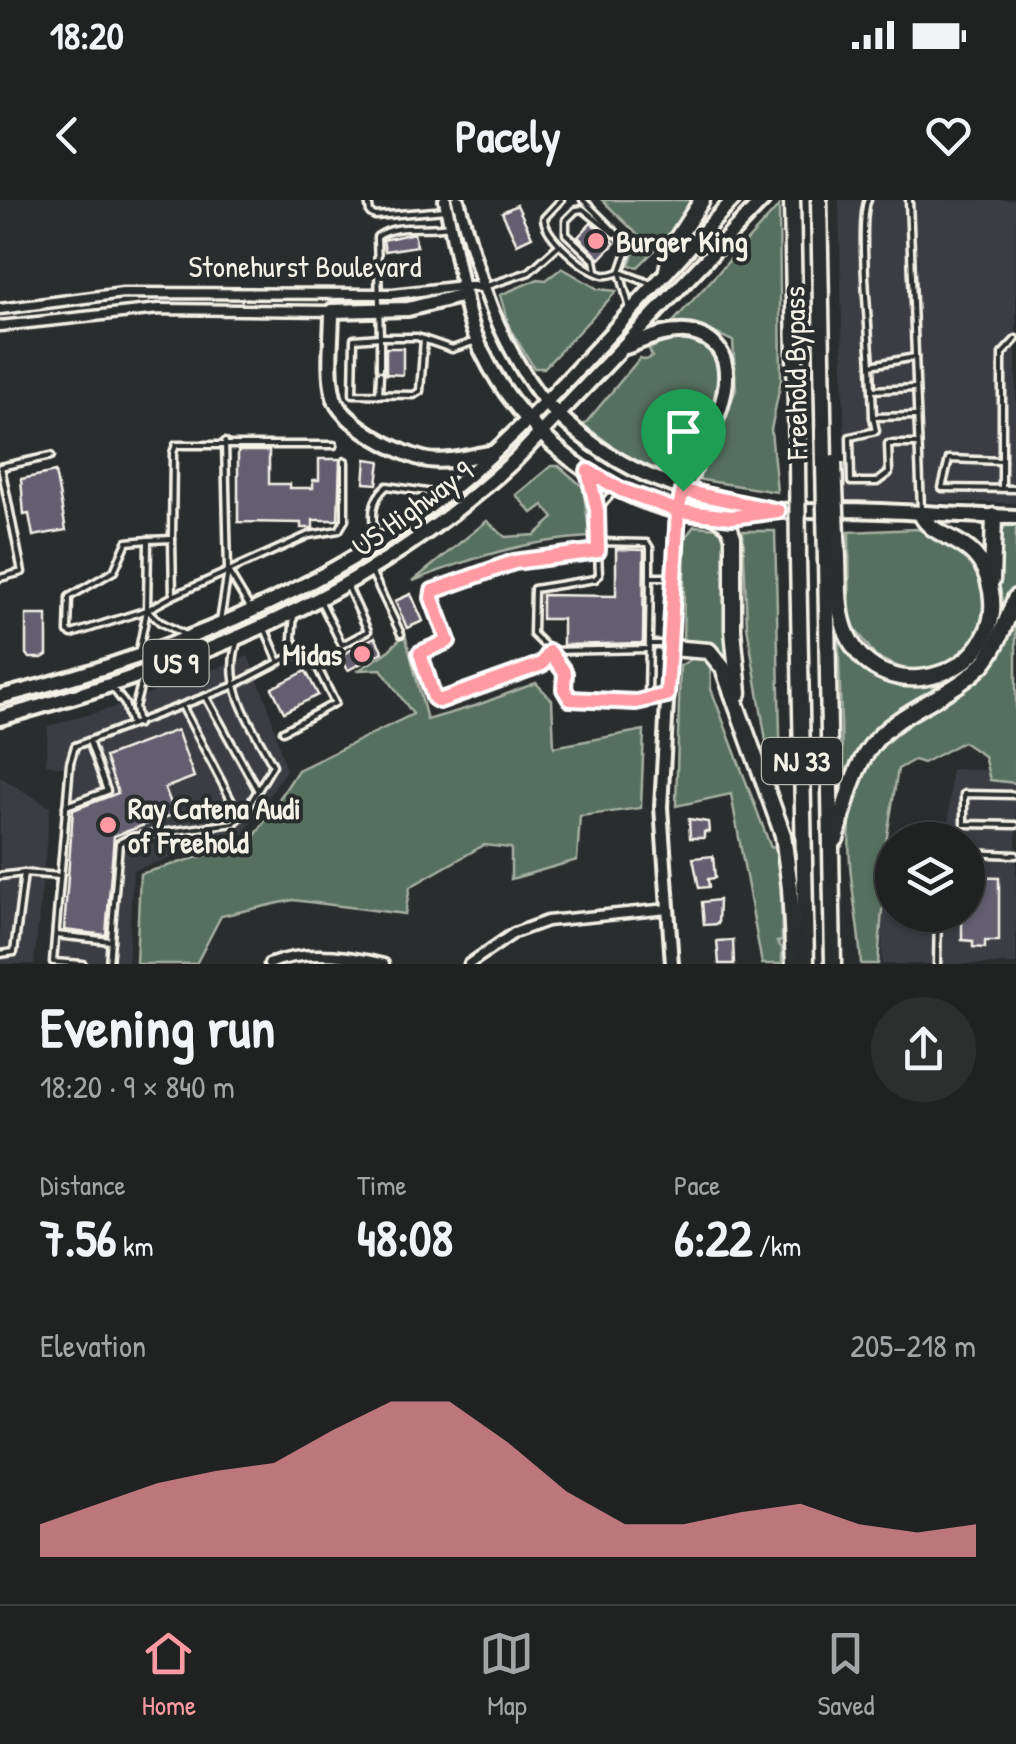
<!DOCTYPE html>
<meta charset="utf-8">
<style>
:root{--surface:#202222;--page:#2d2f2f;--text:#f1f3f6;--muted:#a2a4a5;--line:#3d3f40;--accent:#ff9aa2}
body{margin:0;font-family:"Patrick Hand",sans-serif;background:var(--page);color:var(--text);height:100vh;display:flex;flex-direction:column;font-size:38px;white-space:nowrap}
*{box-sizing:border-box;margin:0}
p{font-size:32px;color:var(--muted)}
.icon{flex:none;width:55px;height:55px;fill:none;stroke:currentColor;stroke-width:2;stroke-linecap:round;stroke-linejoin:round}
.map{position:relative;height:764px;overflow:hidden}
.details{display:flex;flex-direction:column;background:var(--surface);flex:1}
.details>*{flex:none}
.buttons{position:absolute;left:875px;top:622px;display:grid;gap:20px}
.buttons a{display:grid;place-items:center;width:110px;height:110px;border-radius:50%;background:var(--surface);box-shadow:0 2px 8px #0004,0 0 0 2px var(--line);font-size:50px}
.pin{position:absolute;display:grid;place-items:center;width:85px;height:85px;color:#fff;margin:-102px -42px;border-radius:50% 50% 50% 0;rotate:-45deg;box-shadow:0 0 10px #0007}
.pin .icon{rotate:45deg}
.round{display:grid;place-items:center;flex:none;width:105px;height:105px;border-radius:52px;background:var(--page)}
.overview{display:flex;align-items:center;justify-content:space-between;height:170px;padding:0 40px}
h1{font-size:55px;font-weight:800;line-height:75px}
.stats{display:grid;grid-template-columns:repeat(3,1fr);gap:15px;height:170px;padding:10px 40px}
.stats div{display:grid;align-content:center}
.stats b{font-size:50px;font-weight:800}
.stats small{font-size:28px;font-weight:400}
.stats p{font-size:28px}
.chart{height:280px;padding:20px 40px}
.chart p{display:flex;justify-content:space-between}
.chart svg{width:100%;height:180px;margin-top:10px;fill:var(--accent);opacity:.7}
.status{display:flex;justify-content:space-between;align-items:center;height:70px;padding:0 50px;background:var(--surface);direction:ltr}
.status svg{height:28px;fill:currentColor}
header{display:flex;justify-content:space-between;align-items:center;height:130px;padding:0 40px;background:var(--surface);font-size:45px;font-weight:800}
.menu{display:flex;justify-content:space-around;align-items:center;height:140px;border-top:2px solid var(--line);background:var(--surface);font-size:28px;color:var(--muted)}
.menu a{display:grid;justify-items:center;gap:5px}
.menu .active{color:var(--accent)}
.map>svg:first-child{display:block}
.built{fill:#3b3c42}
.green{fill:#57705e;stroke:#a6b0a3;stroke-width:2.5}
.building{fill:#635e6f;stroke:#f4f1e8;stroke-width:2.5}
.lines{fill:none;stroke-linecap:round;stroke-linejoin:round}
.service-casing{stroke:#f4f1e8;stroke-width:11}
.minor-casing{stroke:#f4f1e8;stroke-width:15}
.tertiary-casing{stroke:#f4f1e8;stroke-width:18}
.primary-casing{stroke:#f4f1e8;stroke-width:20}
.trunk-casing{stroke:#f4f1e8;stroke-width:20}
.motorway-casing{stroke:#f4f1e8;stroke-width:21}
.service{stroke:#2a2d2e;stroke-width:4}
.minor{stroke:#2a2d2e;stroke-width:8}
.tertiary{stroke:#2a2d2e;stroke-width:10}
.primary{stroke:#2a2d2e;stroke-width:12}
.trunk{stroke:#2a2d2e;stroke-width:12}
.motorway{stroke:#2a2d2e;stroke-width:14}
.motorway-bridge-casing{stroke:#f4f1e8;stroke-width:21;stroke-linecap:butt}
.motorway-bridge{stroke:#2a2d2e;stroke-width:14}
.route-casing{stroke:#fff;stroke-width:20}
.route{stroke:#ff9aa2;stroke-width:12}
.poi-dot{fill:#ff9aa2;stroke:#2a2d2e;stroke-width:4}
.labels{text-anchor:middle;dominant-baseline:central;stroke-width:8;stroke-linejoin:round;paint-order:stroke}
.shield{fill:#2a2d2e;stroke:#b7b6b0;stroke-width:2.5}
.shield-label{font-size:28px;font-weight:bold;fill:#f4f1e8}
.poi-label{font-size:30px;font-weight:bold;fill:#f4f1e8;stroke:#2a2d2e;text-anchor:start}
.street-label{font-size:30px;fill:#f4f1e8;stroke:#2a2d2e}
</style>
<div class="status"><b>18:20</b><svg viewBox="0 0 49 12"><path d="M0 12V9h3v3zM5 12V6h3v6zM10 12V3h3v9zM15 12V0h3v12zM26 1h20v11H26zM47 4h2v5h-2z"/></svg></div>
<header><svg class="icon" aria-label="back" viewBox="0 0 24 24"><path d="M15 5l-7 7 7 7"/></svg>Pacely<svg class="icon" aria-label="heart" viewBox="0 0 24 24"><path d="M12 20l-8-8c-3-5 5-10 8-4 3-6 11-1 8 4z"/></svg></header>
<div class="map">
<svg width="1016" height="764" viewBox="0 0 1016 764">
<rect width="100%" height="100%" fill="#2a2d2e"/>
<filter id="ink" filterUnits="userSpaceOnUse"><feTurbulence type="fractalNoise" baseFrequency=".01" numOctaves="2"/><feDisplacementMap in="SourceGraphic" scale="20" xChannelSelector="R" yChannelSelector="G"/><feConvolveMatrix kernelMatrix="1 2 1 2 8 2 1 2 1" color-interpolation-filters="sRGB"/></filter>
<g filter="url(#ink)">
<g class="built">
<path d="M839 0H1016V303L846 300Z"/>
<path d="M248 456 267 502 286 570 243 636 133 670 128 764H49L66 568 46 564 48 526 115 507Z"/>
<path d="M951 569 1016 571V764H882L883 684H892V715H968V640H948Z"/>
<path d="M0 577 50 607 34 764H0Z"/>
</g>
<g class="green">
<path d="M602 0H696L685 20 638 67 629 65 639 36Z"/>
<path d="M779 6 781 180 771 230 777 292 696 279 736 190 733 141 708 130 673 122Z"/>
<path d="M562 68 598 89 617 91 544 168H534L510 129 500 95 538 79 546 80Z"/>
<path d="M695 137C715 150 725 162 723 187L687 270 681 276 674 277 631 260 584 225 640 158 646 160 652 157 649 149 673 138Z"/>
<path d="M551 266H559L583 287 590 337C528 340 470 358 413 381L487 321 505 337 535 335 554 318 543 305 532 313 516 295Z"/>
<path d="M694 326 719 328 727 341 729 459 714 444 683 441 685 338Z"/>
<path d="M1006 326H1016V386L997 427 1000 331Z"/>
<path d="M917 329 950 340 975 361 986 393 983 425 958 461 913 473 876 457 850 421 849 332Z"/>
<path d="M743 331H775L781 574 768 553 747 426Z"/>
<path d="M1016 408V583L990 580 984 556 963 542 923 563 914 560 898 569 886 642 892 645V699L882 710 878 764H861C859 718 846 672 850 625 858 523 941 522 996 458 1007 446 1011 423 1016 408Z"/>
<path d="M838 425C865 483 887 488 948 481L908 509 843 590Z"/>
<path d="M405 434 427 520 475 506 536 483 552 500 554 547 644 530 641 608 580 616 577 660 511 679V648L484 645 410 687 405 714 293 700 221 716 196 764H136L140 674 251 642 298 570 413 514 381 469 359 470 386 453Z"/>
<path d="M693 458H710L711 489 771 648 780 644 782 741 777 742 782 748V764H762L731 594 676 606 680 466Z"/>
</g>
<g class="building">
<path d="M517 5 532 37 517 44 502 12Z"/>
<path d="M591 23 615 43 600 59 578 37Z"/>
<path d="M414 33 417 46 385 51 383 40Z"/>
<path d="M386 148H403V175L386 174Z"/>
<path d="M238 251H269V284H290V288H313V280H319V259H340L338 320H313V328H301V323L238 322Z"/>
<path d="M366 259 380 261 377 284 364 283Z"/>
<path d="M55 272 66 330 33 336 29 314 24 315 21 279Z"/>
<path d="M616 349 644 350 643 443 563 445V419H542V395L616 396Z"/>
<path d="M411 394 423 421 407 428 395 401Z"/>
<path d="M26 415H47V455L42 458H29L26 454Z"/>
<path d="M375 437 383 452 348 470 340 456Z"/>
<path d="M306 471 318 495 284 512 272 488Z"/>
<path d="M177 530 194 577 165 588 175 614 114 636 106 735 64 730 73 610 118 593 105 557Z"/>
<path d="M689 619 708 622 709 632H704V638H690Z"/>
<path d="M713 656 715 678 708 679 709 687 699 688 693 658Z"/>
<path d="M968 677 999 678V741H985V748L973 747V741L962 740V715H968Z"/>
<path d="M719 700 718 724 704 725 702 702Z"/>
<path d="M733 740 734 764H719L717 741Z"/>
</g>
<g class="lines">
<g class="service-casing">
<g id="service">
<path d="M368 0 370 13 375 16 446 10"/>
<path d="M561 0 544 18C545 37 584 70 603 75 610 76 613 74 620 72L629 46 583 0"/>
<path d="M868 0C858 18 869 136 871 165"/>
<path d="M909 0 921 309"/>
<path d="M448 26C424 31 398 22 377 37L380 137H417L452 149 473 142"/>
<path d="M596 70 594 60 566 34V20L576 10 583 9 614 34"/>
<path d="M487 86 529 72 559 45"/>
<path d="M629 105 620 72 649 83"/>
<path d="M380 168V137L354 139 353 194 414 195 420 191 424 139"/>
<path d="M872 190 915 188"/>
<path d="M379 195 380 174"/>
<path d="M873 216 871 165 915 157"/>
<path d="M916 216 873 217 876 231 850 237 851 282H877L889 273 888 244H917"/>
<path d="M1002 261 949 259 942 288 1016 289"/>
<path d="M0 267 51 256"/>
<path d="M590 278 597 310 598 351 514 363 432 392 448 441 420 454 433 497 439 501 542 464 550 451 565 473 564 489 570 499 636 502 667 495"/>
<path d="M1002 288V154L1016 139"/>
<path d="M597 310 614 291"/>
<path d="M375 338C372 317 370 300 387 286L440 294"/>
<path d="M172 339 173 253 176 245H334"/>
<path d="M148 340 127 342 114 371 69 397 68 432 72 434 147 410 173 396"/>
<path d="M598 342 647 343 650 348V377H672"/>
<path d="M598 352 599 375 595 379 534 389 533 434 550 451 649 449"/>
<path d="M228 371 249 406"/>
<path d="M371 371 401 434"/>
<path d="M0 378 22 372 1 267"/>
<path d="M320 400 342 445 368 431 347 385"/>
<path d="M147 410 160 422 183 434"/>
<path d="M220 422 228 371 225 242"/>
<path d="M266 431 279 462 299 453"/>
<path d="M649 444H670"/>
<path d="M139 450 147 410 148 340 172 339 173 396 309 335 339 330 345 320V261"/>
<path d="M111 486 125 504 131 525"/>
<path d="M206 497 257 589"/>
<path d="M648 497 650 377"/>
<path d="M182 506 240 617"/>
<path d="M138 524 135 507 142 480"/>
<path d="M283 531 335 503 312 456 299 453 292 438 294 414"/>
<path d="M1016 595 964 594V624L1016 625"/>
<path d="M66 606 107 591 89 541"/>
<path d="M968 653 1016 655"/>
<path d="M0 676 24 673 60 676"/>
<path d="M56 735 111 741"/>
<path d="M0 754 14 752 24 673"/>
<path d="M83 764 53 762 70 563 75 546 233 486 279 462"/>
<path d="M109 764 119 643 131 637 234 623 245 612 273 565C252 524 221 487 238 440"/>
<path d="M937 764 938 715"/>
</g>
</g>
<g class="minor-casing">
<g id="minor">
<path d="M0 109 123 93 393 94 463 86 483 87"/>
<path d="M0 126 159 109 332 111"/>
<path d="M269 764C305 749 348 755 384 764"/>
<path d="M469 764 514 733 547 721 668 709"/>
</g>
</g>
<g class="tertiary-casing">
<g id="tertiary">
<path d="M445 0 464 95"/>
<path d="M458 0C479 75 495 138 544 201"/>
<path d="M672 764 661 607 678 311 683 291"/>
</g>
</g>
<g class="primary-casing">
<g id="primary">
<path d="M332 111 408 109 464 95C481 195 576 286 673 310 712 319 740 313 779 311 857 307 938 315 1016 317"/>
<path d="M544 201C614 273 671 289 766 309"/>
</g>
</g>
<g class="trunk-casing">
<g id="trunk">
<path d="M332 111C332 137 327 171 334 197 341 223 403 256 428 260 449 263 470 256 490 253"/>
<path d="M626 147C642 141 661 132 679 132 692 131 706 136 715 145 748 178 699 255 683 291"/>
<path d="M0 497C167 455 338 388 470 274 563 192 648 90 733 0"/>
<path d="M0 518C195 464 366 399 516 259L763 0"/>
</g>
</g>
<g class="motorway-casing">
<g id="motorway">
<path d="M792 0 797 262"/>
<path d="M819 0 824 263"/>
<path d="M667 70 672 46 702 0"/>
<path d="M716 316 729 326 733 337V430L739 493"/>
<path d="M798 358 806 764"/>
<path d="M838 359C839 384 837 412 848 436 883 514 1006 475 991 391 981 333 935 344 921 314"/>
<path d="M826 360 833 764"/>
<path d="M992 380 994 316"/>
<path d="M670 448 709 451 723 468 783 635 790 688 794 764"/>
<path d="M836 639C845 608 851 573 871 546 899 509 950 498 982 465 999 446 1006 420 1016 397"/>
</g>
</g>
<use href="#service" class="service"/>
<use href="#minor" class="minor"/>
<use href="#tertiary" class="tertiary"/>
<use href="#primary" class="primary"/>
<use href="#trunk" class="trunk"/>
<use href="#motorway" class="motorway"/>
<g class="motorway-bridge-casing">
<g id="motorway-bridge">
<path d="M797 262 798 358"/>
<path d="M824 263 826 360"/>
<path d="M834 263 838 359"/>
</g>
</g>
<use href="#motorway-bridge" class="motorway-bridge"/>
</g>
</g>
<g class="lines" filter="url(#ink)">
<g class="route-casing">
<path id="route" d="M683 291 678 311 621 290 588 271 597 310 598 351 514 362 433 391 432 398 448 441 420 453 434 498 439 501 542 464 550 452 565 473 564 489 570 499 636 502 667 495 678 311 732 317 778 311 683 291"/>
</g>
<use href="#route" class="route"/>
</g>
<g class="poi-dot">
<circle cx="596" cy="41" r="10"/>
<circle cx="362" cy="454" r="10"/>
<circle cx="108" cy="625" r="10"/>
</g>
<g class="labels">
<g class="shield">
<rect x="143.5" y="440" width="65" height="46" rx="8"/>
<rect x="762" y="538" width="80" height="46" rx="8"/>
</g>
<g class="shield-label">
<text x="176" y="463">US 9</text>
<text x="802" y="561">NJ 33</text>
</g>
<g class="poi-label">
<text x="616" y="41">Burger King</text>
<text x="342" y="454" text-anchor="end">Midas</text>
<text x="128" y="608">Ray Catena Audi<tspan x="128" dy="34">of Freehold</tspan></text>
</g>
<g class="street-label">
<text x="305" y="66">Stonehurst Boulevard</text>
<text transform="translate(795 173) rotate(-91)">Freehold Bypass</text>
<text transform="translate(412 308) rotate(-36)">US Highway 9</text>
</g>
</g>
</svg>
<div class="buttons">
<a><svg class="icon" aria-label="layers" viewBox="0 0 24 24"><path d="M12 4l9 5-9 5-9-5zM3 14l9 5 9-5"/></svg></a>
</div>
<div class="pin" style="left:683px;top:291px;background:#1e9e55"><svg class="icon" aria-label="arrive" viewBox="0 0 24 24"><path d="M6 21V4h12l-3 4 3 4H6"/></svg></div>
</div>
<section class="details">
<div class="overview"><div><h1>Evening run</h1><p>18:20 · 9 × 840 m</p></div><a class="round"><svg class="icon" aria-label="share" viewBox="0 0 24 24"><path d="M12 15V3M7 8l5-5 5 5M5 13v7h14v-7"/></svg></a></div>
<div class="stats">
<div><p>Distance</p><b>7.56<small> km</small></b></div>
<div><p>Time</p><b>48:08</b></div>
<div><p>Pace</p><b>6:22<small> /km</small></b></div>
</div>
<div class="chart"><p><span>Elevation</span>205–218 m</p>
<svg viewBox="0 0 160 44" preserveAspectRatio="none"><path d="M0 44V36L10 31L20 26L30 23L40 21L50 13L60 6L70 6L80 16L90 28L100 36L110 36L120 33L130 31L140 36L150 38L160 36V44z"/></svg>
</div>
</section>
<nav class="menu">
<a class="active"><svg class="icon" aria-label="home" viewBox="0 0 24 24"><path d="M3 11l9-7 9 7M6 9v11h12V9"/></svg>Home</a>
<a><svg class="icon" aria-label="map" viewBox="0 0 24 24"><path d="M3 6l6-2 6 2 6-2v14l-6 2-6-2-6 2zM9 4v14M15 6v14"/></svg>Map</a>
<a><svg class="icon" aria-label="saved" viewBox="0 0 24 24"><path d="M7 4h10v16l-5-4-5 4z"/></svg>Saved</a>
</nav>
